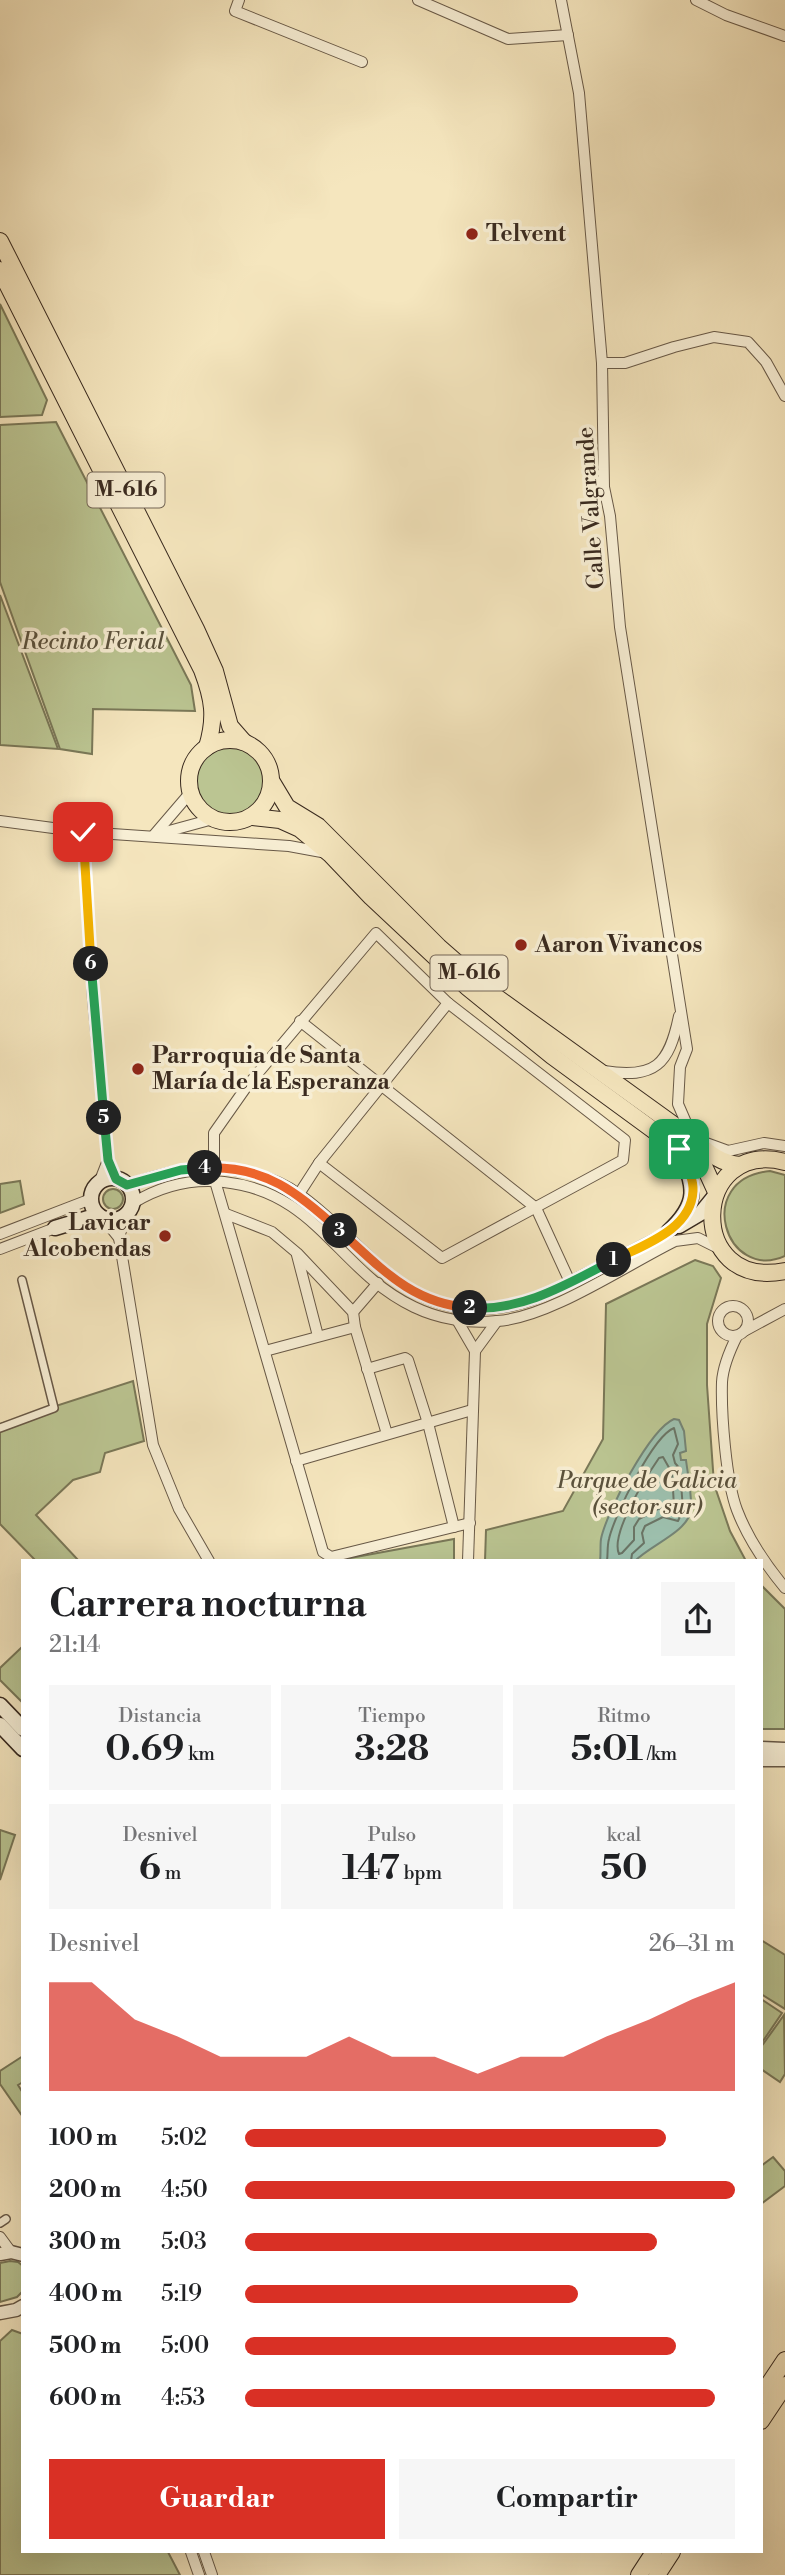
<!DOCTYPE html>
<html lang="es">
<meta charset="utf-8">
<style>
:root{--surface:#fff;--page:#f6f6f6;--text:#202124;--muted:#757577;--accent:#d93025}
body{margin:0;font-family:"Libre Bodoni",serif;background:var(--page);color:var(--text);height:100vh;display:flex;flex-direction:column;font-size:26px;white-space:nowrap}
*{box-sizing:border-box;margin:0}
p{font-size:23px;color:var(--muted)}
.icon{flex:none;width:38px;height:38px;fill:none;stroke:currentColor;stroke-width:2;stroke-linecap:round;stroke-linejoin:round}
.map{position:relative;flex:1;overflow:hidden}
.side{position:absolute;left:21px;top:1559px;width:742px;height:994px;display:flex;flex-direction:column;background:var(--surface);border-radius:0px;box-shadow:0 7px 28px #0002}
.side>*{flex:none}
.pin{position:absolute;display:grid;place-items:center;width:60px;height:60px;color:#fff;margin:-30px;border-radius:14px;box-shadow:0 4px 10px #0006}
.km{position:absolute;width:35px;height:35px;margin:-18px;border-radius:50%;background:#222;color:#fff;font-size:19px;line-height:35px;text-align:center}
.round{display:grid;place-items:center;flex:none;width:74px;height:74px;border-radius:0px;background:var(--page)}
.headline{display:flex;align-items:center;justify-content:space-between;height:119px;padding:0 28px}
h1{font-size:38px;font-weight:800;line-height:52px}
.metrics{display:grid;grid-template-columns:repeat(3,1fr);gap:10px;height:119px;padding:7px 28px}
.metrics div{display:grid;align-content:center;border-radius:0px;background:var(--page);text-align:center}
.metrics b{font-size:35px;font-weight:800}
.metrics small{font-size:19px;font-weight:400}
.metrics p{font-size:19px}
.chart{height:196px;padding:14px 28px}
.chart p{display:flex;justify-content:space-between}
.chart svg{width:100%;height:126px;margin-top:7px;fill:var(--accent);opacity:.7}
.button{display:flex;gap:14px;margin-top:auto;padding:14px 28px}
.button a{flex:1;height:80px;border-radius:0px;background:var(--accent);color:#fff;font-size:28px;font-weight:800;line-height:80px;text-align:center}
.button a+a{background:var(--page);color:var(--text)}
ul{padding:0 28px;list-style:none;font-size:23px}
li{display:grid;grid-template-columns:112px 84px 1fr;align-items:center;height:52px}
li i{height:18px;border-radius:9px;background:var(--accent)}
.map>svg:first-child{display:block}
.green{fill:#bbc592;stroke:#7a7858;stroke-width:2}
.water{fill:#9dc0ae;stroke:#758475;stroke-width:2}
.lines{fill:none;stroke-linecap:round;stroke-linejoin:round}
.shore{stroke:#6b7566;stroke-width:2}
.pedestrian-casing{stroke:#685947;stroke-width:10}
.minor-casing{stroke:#685947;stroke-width:12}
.tertiary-casing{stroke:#685947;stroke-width:15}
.secondary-casing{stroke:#392a1f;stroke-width:17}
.trunk-casing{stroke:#392a1f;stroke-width:18}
.pedestrian{stroke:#f8efd5;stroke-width:7}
.minor{stroke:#f8efd5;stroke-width:10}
.tertiary{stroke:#f8efd5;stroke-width:12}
.secondary{stroke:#f8efd5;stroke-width:14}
.trunk{stroke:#f5e6be;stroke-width:16}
.split-1-casing{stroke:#fff;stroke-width:14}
.split-2-casing{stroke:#fff;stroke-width:14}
.split-3-casing{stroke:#fff;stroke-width:14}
.split-4-casing{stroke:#fff;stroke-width:14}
.split-5-casing{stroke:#fff;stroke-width:14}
.split-6-casing{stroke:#fff;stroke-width:14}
.split-7-casing{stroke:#fff;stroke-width:14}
.split-1{stroke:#f5b400;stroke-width:9}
.split-2{stroke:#22a559;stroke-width:9}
.split-3{stroke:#f0652b;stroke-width:9}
.split-4{stroke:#f0652b;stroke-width:9}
.split-5{stroke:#22a559;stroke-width:9}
.split-6{stroke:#22a559;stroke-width:9}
.split-7{stroke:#f5b400;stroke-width:9}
.poi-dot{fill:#8f2418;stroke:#f8efd5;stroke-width:2.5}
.labels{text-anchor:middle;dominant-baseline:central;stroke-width:7;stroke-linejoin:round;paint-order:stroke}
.shield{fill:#f8efd5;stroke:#726556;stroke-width:2}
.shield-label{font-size:21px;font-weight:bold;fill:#392a1f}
.poi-label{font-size:23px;font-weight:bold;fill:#392a1f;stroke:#f8efd5;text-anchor:start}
.street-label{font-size:23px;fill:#392a1f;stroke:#f8efd5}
.park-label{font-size:23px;font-style:italic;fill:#5a513c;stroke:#f8efd5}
</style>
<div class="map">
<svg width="785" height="2575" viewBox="0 0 785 2575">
<rect width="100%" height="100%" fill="#f5e6be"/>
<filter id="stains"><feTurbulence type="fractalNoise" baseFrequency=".00286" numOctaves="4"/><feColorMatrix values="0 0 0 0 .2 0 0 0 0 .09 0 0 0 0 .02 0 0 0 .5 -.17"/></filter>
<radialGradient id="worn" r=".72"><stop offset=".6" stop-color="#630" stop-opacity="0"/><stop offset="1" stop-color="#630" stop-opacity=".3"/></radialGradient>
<g class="green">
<path d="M0 304 47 400 42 415 0 417Z"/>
<path d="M56 422 191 685 195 711 93 709 92 754 60 749 0 582V425Z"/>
<path d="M0 595 58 749 0 745Z"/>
<circle cx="230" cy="781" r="37"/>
<path d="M770 1171 785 1175V1256C726 1283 692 1179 770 1171Z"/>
<path d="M20 1181 24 1204 0 1213V1184Z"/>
<circle cx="113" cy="1199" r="10"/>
<path d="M695 1260 713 1266 721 1278 707 1324V1385L714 1484 730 1531 746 1561H485L486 1530 563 1511 603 1439 606 1304Z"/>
<path d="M133 1381 144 1441 105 1453 100 1472 73 1480 36 1515 79 1561H36L0 1524V1424Z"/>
<path d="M454 1539V1561H334Z"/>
<path d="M761 1585 785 1609V1729H761Z"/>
<path d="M23 1646V1703L0 1680V1668Z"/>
<path d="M0 1830 15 1835 0 1880Z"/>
<path d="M761 1940 785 1955V2009L761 1994Z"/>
<path d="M761 1999 782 2013 761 2044Z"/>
<path d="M784 2015 785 2074 780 2082 761 2069V2047Z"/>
<path d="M23 2056V2082L18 2085 23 2093V2117L0 2084V2071Z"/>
<path d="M773 2157 785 2171V2186L761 2204V2166Z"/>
<path d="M10 2261 18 2262 23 2266V2291L17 2297 0 2302V2263Z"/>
<path d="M12 2330 23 2334V2552H168L180 2575H0V2341Z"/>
</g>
<path class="water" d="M674 1419 679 1420 684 1431 686 1451 680 1453 681 1460H686C688 1476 692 1495 691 1510 688 1532 650 1545 635 1561H600C601 1554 600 1546 601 1539 606 1513 650 1429 674 1419Z"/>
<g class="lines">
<g class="shore">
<path d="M663 1457 672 1473 674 1506 658 1509 639 1519 634 1527V1540L622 1553 619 1554C610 1534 646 1477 659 1458Z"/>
<path d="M607 1561C608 1554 607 1546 609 1539 614 1516 653 1436 674 1428L678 1444 673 1455 675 1463 680 1469 683 1510 678 1521 663 1517 645 1526 642 1533 644 1543 632 1554 631 1561"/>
</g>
<g class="pedestrian-casing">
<g id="pedestrian">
<path d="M0 1428 54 1408 22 1280"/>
<path d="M0 2223 6 2219"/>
</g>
</g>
<g class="minor-casing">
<g id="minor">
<path d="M239 0 235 11 362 62"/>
<path d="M418 0 508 39 568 35"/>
<path d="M561 0 579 93 602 363 604 487 610 516 620 627 687 1049 680 1067 678 1104 691 1134"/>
<path d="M696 0 726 15 785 36"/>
<path d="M602 363H625L674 347 714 337 748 342 766 362 785 396"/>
<path d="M0 821 83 832 289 846 327 853"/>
<path d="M83 832 93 1000 108 1160 116 1179"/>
<path d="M158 834 213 819"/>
<path d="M154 835 190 793"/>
<path d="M300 1021 536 1208 570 1282"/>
<path d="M604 1071C655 1079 669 1065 679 1016"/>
<path d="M706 1143 728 1151 764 1143 785 1146"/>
<path d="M214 1167V1133L247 1086 376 933 448 1003 625 1140 623 1160 442 1258 319 1163"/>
<path d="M215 1181 323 1552 331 1557 470 1523"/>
<path d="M99 1183 108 1160"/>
<path d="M127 1185C156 1176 185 1166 215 1168 245 1170 276 1177 300 1195 370 1245 404 1323 505 1307 533 1303 559 1288 583 1275 612 1261 640 1246 668 1232"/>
<path d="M299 1194 319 1163 448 1003"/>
<path d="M133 1203C161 1186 190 1178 224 1182 318 1192 338 1271 414 1307 439 1319 469 1324 497 1321 549 1318 626 1265 675 1241L698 1238 720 1249"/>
<path d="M226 1214 272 1232 297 1253 353 1312 355 1327 387 1434"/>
<path d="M103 1218 119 1238 153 1445 179 1509 209 1561"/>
<path d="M0 1234 91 1199"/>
<path d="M119 1238 125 1216"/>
<path d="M0 1249 55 1228"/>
<path d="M297 1255 318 1336"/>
<circle cx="733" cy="1321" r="15"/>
<path d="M353 1312 378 1283"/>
<path d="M457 1320 475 1351"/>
<path d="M746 1330 785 1309"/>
<path d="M737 1336C730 1350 723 1366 722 1382 721 1414 726 1481 737 1510 748 1539 766 1565 785 1588"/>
<path d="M265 1351 355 1327"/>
<path d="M475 1351 497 1321"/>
<path d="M367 1369 405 1358 408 1360 428 1423 454 1527"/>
<path d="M296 1461 472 1410"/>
<path d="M468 1561 475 1351"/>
<path d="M0 2237 11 2252"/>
<path d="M191 2552 199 2575"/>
<path d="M204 2552 212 2575"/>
</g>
</g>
<g class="tertiary-casing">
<g id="tertiary">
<path d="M761 1748 785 1749"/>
<path d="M761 1760H785"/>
<path d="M0 2254 11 2252 23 2255"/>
<path d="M0 2313 16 2310 23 2306"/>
</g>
</g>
<g class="secondary-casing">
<g id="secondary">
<circle cx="112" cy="1199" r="21"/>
<path d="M679 1226 701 1213 714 1197"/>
<path d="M55 1228 98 1215"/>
<path d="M668 1232C701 1202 694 1186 679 1149"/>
<path d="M0 1705 23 1729"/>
<path d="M0 1725 23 1749"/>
</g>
</g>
<g class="trunk-casing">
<g id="trunk">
<path d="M0 241 196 629 215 671 230 726 244 742"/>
<path d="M0 270 202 670C213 699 216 717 207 747"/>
<circle cx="230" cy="781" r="41"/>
<path d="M272 782 287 807 318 826 439 947 495 996 692 1138C708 1152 718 1163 740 1165"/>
<path d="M253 817 280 820 300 829 330 854 371 897 467 987 552 1056 705 1168 716 1192"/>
<path d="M785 1162C691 1138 685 1291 785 1271"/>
<path d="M761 2396 785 2360"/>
<path d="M761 2421 785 2385"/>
<path d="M639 2575 654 2552"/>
<path d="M657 2575 672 2552"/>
</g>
</g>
<use href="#pedestrian" class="pedestrian"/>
<use href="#minor" class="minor"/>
<use href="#tertiary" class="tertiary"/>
<use href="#secondary" class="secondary"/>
<use href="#trunk" class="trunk"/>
</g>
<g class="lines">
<g class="split-1-casing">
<path id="split-1" d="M614 1260C643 1245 691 1230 693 1191 694 1177 684 1162 679 1149"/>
</g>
<g class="split-2-casing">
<path id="split-2" d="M470 1308C524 1311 567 1284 614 1260"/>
</g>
<g class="split-3-casing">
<path id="split-3" d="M340 1231C381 1268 411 1303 470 1308"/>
</g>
<g class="split-4-casing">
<path id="split-4" d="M205 1168C264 1165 299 1193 340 1231"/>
</g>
<g class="split-5-casing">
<path id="split-5" d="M104 1118 108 1160 116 1179 127 1185 181 1170 205 1168"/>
</g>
<g class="split-6-casing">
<path id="split-6" d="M91 964 104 1118"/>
</g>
<g class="split-7-casing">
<path id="split-7" d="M83 832 91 964"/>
</g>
<use href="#split-1" class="split-1"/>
<use href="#split-2" class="split-2"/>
<use href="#split-3" class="split-3"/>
<use href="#split-4" class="split-4"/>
<use href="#split-5" class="split-5"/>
<use href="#split-6" class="split-6"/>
<use href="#split-7" class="split-7"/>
</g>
<g class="poi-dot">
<circle cx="472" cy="234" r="7"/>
<circle cx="521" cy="945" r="7"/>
<circle cx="138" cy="1069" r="7"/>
<circle cx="165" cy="1236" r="7"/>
</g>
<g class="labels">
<g class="shield">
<rect x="87.5" y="472.5" width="77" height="35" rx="5"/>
<rect x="430.5" y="955.5" width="77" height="35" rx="5"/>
</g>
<g class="shield-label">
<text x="126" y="490">M-616</text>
<text x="469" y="973">M-616</text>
</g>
<g class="poi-label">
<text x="486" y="234">Telvent</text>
<text x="535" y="945">Aaron Vivancos</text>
<text x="152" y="1056">Parroquia de Santa<tspan x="152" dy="26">María de la Esperanza</tspan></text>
<text x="151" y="1223" text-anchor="end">Lavicar<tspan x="151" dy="26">Alcobendas</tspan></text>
</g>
<g class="street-label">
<text transform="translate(591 508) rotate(-94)">Calle Valgrande</text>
</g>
<g class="park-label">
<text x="93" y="642">Recinto Ferial</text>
<text x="647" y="1481">Parque de Galicia<tspan x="647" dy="26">(sector sur)</tspan></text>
</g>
</g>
<rect width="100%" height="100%" filter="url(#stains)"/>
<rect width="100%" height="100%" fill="url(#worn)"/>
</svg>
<div class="pin" style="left:679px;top:1149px;background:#1e9e55"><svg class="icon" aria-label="arrive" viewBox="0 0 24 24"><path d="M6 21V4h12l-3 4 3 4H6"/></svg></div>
<div class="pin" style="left:83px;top:832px;background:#d93025"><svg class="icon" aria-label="check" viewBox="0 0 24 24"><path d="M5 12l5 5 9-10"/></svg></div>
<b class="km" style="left:614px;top:1260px">1</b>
<b class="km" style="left:470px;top:1308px">2</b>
<b class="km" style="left:340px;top:1231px">3</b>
<b class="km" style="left:205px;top:1168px">4</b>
<b class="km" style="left:104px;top:1118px">5</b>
<b class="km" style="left:91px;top:964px">6</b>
<section class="side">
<div class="headline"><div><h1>Carrera nocturna</h1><p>21:14</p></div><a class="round"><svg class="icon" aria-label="share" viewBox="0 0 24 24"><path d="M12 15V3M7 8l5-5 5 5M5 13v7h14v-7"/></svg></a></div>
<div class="metrics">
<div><p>Distancia</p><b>0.69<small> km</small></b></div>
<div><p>Tiempo</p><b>3:28</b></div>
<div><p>Ritmo</p><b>5:01<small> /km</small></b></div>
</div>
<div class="metrics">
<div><p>Desnivel</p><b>6<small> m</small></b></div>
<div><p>Pulso</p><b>147<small> bpm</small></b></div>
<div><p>kcal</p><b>50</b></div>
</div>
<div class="chart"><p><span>Desnivel</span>26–31 m</p>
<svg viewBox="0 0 160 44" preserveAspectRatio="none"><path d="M0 44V6L10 6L20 19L30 25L40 32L50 32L60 32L70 25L80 32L90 32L100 38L110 32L120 32L130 25L140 19L150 12L160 6V44z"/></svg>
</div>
<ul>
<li><b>100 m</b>5:02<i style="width:86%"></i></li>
<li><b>200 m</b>4:50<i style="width:100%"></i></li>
<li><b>300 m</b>5:03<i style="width:84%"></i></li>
<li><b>400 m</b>5:19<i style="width:68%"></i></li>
<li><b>500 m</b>5:00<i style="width:88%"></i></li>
<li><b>600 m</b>4:53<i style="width:96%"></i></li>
</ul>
<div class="button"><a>Guardar</a><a>Compartir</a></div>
</section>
</div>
